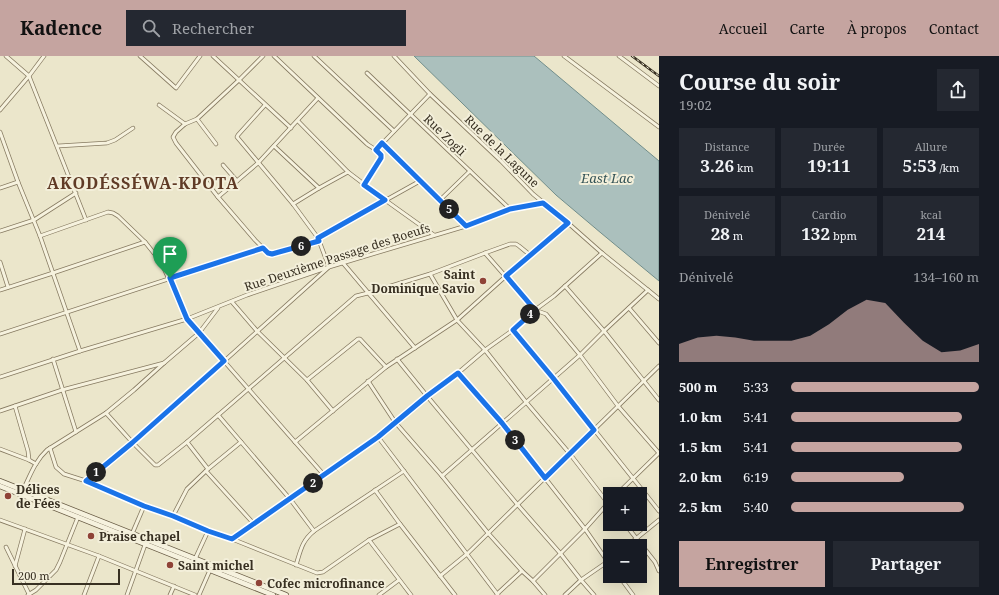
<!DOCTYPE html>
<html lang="fr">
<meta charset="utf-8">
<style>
:root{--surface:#171b24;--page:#242831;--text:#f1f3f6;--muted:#9ea1a6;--accent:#c5a4a0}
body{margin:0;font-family:"Noto Serif",serif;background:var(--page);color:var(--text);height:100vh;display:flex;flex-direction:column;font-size:15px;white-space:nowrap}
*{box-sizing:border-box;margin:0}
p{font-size:13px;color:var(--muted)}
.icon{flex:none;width:22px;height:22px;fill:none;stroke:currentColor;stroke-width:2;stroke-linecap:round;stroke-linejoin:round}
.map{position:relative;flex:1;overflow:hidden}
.panel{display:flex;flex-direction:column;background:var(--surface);width:340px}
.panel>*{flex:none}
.fabs{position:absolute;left:603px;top:431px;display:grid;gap:8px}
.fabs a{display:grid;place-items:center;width:44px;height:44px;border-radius:0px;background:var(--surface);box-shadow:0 4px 16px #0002;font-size:20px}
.scale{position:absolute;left:12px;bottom:10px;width:108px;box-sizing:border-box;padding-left:4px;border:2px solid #383022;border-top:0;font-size:11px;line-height:14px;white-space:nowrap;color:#383022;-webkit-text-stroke:3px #f3efda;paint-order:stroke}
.pin{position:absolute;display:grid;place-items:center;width:34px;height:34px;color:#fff;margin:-41px -17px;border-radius:50% 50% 50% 0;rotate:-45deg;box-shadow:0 0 4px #0007}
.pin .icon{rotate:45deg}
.km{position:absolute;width:20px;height:20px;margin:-10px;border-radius:50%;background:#222;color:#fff;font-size:11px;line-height:20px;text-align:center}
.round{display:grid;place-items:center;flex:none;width:42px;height:42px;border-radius:0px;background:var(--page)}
.headline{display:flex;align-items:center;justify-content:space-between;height:68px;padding:0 20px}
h1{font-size:22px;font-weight:700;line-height:30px}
.stats{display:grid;grid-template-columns:repeat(3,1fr);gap:6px;height:68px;padding:4px 20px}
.stats div{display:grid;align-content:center;border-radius:0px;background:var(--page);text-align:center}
.stats b{font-size:17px;font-weight:700}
.stats small{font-size:11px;font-weight:400}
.stats p{font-size:11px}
.chart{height:112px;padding:8px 20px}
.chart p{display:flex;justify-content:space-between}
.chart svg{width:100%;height:72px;margin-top:4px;fill:var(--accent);opacity:.7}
.primary-button{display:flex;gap:8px;margin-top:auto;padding:8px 20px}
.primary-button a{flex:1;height:46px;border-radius:0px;background:var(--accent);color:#111;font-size:16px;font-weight:700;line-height:46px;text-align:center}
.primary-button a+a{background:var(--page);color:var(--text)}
ul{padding:0 20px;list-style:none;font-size:13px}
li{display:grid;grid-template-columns:64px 48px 1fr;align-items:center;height:30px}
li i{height:10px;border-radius:5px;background:var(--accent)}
header{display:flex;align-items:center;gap:24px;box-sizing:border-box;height:56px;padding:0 20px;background:var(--accent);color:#111}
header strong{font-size:19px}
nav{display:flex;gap:22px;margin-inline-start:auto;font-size:14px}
.search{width:280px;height:36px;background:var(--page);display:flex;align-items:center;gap:10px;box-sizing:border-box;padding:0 14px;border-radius:0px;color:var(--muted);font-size:15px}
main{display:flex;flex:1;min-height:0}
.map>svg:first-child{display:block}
.water{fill:#abc0bd;stroke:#728e8b}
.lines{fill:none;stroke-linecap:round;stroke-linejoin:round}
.street-casing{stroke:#867a61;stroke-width:4.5}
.secondary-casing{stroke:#685b44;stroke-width:6}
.street{stroke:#f6f2de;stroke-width:3}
.secondary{stroke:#f6f2de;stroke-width:4.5}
.rail-casing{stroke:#383022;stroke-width:2.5}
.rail{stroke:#f3efda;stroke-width:1;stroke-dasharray:3;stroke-linecap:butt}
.route-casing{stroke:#fff;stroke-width:8}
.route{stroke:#1a73e8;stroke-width:5}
.poi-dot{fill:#8f4337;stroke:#f3efda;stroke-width:1.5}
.labels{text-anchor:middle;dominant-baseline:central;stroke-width:4;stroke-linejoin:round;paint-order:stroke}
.street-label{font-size:12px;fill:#383022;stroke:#f3efda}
.poi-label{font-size:12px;font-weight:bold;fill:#383022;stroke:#f3efda;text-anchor:start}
.water-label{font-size:13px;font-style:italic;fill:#345356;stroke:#f3efda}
.district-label{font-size:16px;font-weight:bold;letter-spacing:1px;fill:#603b26;stroke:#f3efda}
</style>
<header>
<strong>Kadence</strong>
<div class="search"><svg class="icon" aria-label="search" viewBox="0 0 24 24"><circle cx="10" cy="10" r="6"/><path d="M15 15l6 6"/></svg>Rechercher</div>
<nav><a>Accueil</a><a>Carte</a><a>À propos</a><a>Contact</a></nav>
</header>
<main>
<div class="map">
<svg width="659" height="539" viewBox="0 0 659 539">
<rect width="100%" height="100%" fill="#ebe6cb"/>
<path class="water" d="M414 0H534L659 105V225L601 177 556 139Z"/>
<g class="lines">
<g class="street-casing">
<g id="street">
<path d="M6 0 29 20 86 164"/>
<path d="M140 0 176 32 200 0"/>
<path d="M213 0 291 72"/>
<path d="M263 0 239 24 197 63 185 68 176 76 173 81 176 87 218 141 255 184 266 195 272 198 319 185"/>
<path d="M274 0 367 88C372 92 381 95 381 102L364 129"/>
<path d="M314 0 394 75"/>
<path d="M394 0 430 38 501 105 533 138 568 167 602 197 659 243"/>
<path d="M564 0 659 71"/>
<path d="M619 0 659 30"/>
<path d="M367 17 510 153"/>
<path d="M159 49 185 68"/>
<path d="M0 54 29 20 44 0"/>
<path d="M197 63 216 88"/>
<path d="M298 65 348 116 385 144 434 179"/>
<path d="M0 76 18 126 40 180 80 295"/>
<path d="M382 87 466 170"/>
<path d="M58 90 107 87 115 84 133 72"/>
<path d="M274 90 319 132"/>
<path d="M376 94 430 38"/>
<path d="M223 109 237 125"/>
<path d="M0 132 18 126"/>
<path d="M218 141 258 107 318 42"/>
<path d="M440 144 470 115"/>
<path d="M293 148 319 132 348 116"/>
<path d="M0 175 34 164 76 137"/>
<path d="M40 180 108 156 113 157 118 160 145 186 161 206 187 263 324 419"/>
<path d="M318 182 420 125"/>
<path d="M485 197 535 254 546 258 580 299 618 350 659 397"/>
<path d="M0 206 8 231"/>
<path d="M343 207 415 292"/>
<path d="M430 218 457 264 485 294 526 346 570 398 610 450"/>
<path d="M565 230 604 275 659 344"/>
<path d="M0 234 53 217 145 186"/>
<path d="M232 246 257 275 307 324 333 355"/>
<path d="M629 252 659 287"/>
<path d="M513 274 553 322 659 455"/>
<path d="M0 278 263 192"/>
<path d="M53 303 76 376"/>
<path d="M397 303 427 340 517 448 560 497 581 524 594 539"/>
<path d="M458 317 502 367 545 422 585 473 610 509"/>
<path d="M0 321 80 295 187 263 247 239 329 211 466 170 510 153 543 147"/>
<path d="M307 324 358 283H360L386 311"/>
<path d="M368 325 395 366 442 420 488 477 522 515 533 525 545 539"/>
<path d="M15 350 28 395 29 404"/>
<path d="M0 355 62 334 164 307"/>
<path d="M106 357 133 387 155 409H158L187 386 356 240 368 237 430 218 485 197 510 188H516L519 190 530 199"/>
<path d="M218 359 290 443 314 475"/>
<path d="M378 381 498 539"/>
<path d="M187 386 208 413"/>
<path d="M295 386 386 311 457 264 506 220 568 167"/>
<path d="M50 392 56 411 64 418 86 425 144 450 173 460 208 475 232 483 317 517 323 516 369 484 400 468"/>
<path d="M0 393 29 404 36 408"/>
<path d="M206 415 254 468"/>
<path d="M442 420 580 299 604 275 648 234"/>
<path d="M86 425 133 387 329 211 318 182 293 148 237 81 238 79 265 49"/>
<path d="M23 434C30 420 35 405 47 394L106 357 134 334 164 307 199 277 218 252"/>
<path d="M375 434 400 468 455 539"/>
<path d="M617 438 659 397"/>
<path d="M173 460 187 433 208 413 241 386"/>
<path d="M0 464 99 500 195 539"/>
<path d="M625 468 655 506 659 515"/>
<path d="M132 478 144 450"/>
<path d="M232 483 378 381 427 340 458 317 485 294 513 274 535 254 554 240 602 197"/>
<path d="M369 484 411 539"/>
<path d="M627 490 659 464"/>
<path d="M6 491 29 538"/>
<path d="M195 503 208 475"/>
<path d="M296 509C301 493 302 485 314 475L404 415"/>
<path d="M15 510 25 473"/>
<path d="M440 520 467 498 659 310"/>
<path d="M619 520 633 539"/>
<path d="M533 525 585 473 610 445"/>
<path d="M497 538 522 515"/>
<path d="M28 539 36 534 56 514 60 506 78 461"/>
<path d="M84 539 99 500"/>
<path d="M127 539 146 486"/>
<path d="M170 539 174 530"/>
<path d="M199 539 210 514"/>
<path d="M379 539 399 524"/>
<path d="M565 539 581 524 610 504"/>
</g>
</g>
<g class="secondary-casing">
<g id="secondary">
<path d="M0 425 286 539"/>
<path d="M0 430 273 539"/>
</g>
</g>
<use href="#street" class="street"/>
<use href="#secondary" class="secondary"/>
<g class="rail-casing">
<path id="rail" d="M632 0 659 20"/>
</g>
<use href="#rail" class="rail"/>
</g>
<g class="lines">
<g class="route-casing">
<path id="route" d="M382 87 466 170 510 153 543 147 568 167 506 220 535 254 513 274 553 322 594 374 545 422 502 367 458 317 427 340 378 381 232 483 208 475 173 460 144 450 86 425 132 387 224 305 187 263 170 222 263 192 268 197 272 198 319 185 318 182 385 144 364 129 381 102V99L376 94Z"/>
</g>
<use href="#route" class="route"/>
</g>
<g class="poi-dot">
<circle cx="483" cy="225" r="4"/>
<circle cx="8" cy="440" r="4"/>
<circle cx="91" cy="480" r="4"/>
<circle cx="170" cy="509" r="4"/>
<circle cx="259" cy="527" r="4"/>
</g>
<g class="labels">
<g class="street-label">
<text transform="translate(445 79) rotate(44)">Rue Zogli</text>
<text transform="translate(502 95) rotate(44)">Rue de la Lagune</text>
<text transform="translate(337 201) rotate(-18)">Rue Deuxième Passage des Boeufs</text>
</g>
<g class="poi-label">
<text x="475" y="218" text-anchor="end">Saint<tspan x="475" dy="14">Dominique Savio</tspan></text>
<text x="16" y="433">Délices<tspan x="16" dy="14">de Fées</tspan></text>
<text x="99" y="480">Praise chapel</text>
<text x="178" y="509">Saint michel</text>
<text x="267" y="527">Cofec microfinance</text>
</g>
<g class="water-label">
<text x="607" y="122">East Lac</text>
</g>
<g class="district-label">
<text x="143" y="127">AKODÉSSÉWA-KPOTA</text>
</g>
</g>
</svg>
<div class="fabs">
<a>+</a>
<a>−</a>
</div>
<div class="scale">200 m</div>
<div class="pin" style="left:170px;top:222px;background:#1e9e55"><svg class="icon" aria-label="arrive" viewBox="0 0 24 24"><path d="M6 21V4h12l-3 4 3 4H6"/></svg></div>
<b class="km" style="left:96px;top:416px">1</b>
<b class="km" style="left:313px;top:427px">2</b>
<b class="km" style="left:515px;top:384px">3</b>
<b class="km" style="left:530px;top:258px">4</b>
<b class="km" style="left:449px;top:153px">5</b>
<b class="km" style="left:301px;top:190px">6</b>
</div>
<section class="panel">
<div class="headline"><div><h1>Course du soir</h1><p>19:02</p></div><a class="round"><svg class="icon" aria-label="share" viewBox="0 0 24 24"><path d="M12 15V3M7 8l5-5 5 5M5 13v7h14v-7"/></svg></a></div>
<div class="stats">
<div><p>Distance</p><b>3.26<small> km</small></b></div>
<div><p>Durée</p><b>19:11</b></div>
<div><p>Allure</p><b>5:53<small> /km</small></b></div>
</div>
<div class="stats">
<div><p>Dénivelé</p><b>28<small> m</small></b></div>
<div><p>Cardio</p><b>132<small> bpm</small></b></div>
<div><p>kcal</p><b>214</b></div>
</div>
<div class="chart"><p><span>Dénivelé</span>134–160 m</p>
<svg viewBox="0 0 160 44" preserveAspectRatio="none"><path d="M0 44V33L10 29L20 28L30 29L40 31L50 31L60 31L70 28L80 21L90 12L100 6L110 8L120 20L130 31L140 38L150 37L160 33V44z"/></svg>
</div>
<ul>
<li><b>500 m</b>5:33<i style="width:100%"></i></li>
<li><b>1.0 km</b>5:41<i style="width:91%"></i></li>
<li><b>1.5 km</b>5:41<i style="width:91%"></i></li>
<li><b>2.0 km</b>6:19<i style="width:60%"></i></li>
<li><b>2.5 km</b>5:40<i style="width:92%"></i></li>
</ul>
<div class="primary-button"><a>Enregistrer</a><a>Partager</a></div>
</section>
</main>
